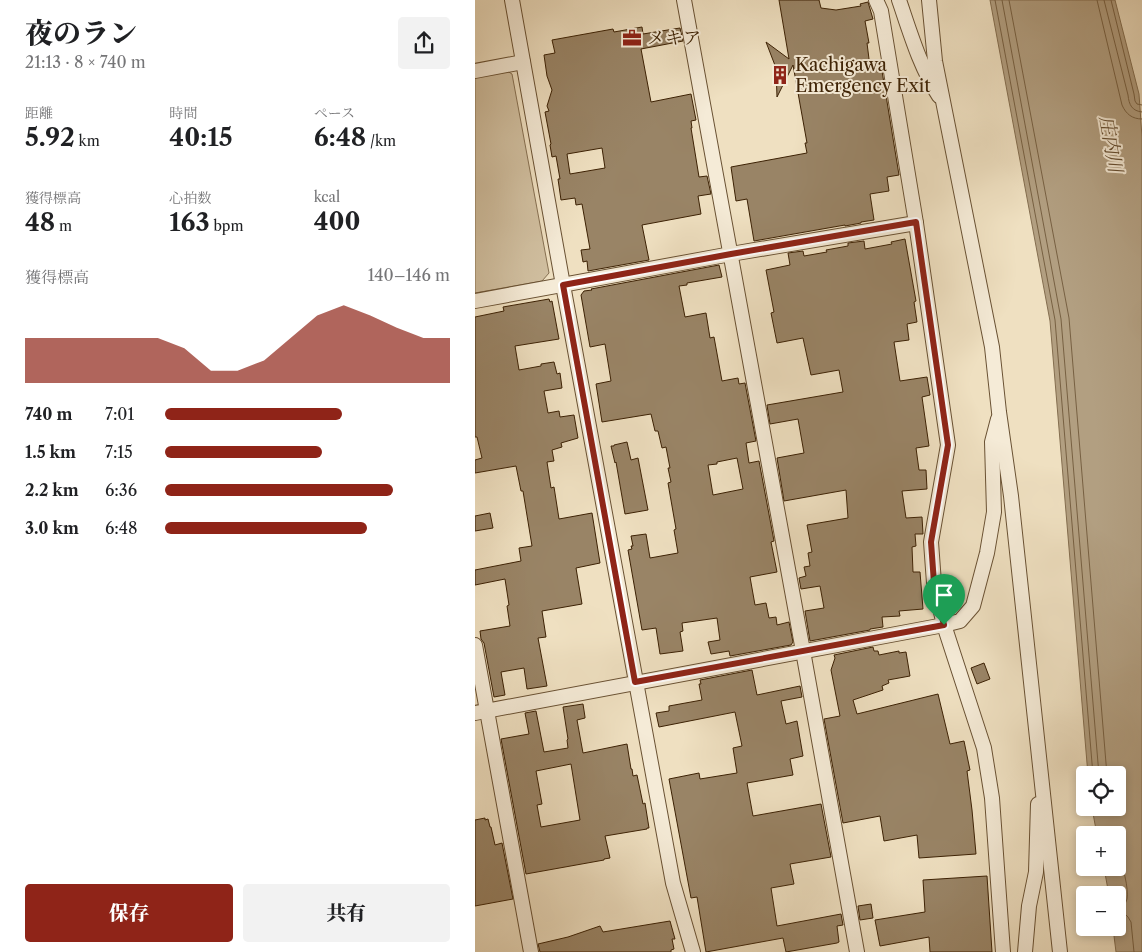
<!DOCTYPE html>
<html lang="ja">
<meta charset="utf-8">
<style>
:root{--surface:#fff;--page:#f2f2f2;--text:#202124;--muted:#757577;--accent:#8f2418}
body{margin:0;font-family:"Libre Caslon Text","Noto Serif JP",serif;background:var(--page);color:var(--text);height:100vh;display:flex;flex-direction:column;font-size:19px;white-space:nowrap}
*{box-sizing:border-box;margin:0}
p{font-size:16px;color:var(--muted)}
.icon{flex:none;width:28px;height:28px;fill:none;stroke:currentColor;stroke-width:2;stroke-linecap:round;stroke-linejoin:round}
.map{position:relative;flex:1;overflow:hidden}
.sheet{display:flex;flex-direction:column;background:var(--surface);width:475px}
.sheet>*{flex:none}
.controls{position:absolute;left:601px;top:766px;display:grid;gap:10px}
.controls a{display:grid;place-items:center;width:50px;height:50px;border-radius:5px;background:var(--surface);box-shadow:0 2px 8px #0003;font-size:25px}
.pin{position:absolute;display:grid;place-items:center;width:42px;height:42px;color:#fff;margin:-51px -21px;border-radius:50% 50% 50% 0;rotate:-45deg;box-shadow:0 0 5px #0007}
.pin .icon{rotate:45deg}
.round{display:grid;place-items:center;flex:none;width:52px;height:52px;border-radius:5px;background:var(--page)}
.headline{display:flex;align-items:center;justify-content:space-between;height:85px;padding:0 25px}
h1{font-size:28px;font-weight:800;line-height:38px}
.figures{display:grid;grid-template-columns:repeat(3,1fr);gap:8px;height:85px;padding:5px 25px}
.figures div{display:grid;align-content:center}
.figures b{font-size:25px;font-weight:800}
.figures small{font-size:14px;font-weight:400}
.figures p{font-size:14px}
.chart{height:140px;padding:10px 25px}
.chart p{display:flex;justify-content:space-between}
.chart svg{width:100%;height:90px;margin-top:5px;fill:var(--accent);opacity:.7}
.action{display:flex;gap:10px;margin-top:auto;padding:10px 25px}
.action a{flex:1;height:58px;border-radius:5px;background:var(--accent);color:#fff;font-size:20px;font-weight:800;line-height:58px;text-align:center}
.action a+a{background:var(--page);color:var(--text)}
ul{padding:0 25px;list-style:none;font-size:16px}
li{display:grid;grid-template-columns:80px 60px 1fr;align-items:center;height:38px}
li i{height:12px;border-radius:6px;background:var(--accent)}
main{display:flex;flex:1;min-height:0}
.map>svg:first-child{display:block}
.green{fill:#d1c0a1;stroke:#867052}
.water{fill:#b29f81;stroke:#836d4f}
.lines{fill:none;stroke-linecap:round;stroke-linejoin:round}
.shore{stroke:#776042;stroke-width:1}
.building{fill:#998466;stroke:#3c2104;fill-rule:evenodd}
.minor-casing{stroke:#695133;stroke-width:16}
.minor{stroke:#f5ebd7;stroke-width:14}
.route-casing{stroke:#fff;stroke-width:10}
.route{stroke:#8f2418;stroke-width:6}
.labels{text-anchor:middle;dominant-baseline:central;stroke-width:4;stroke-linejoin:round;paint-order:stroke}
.poi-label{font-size:18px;fill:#3c2104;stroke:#f5ebd7;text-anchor:start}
.water-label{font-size:19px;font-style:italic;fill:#654d30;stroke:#f5ebd7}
</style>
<main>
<section class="sheet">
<div class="headline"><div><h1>夜のラン</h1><p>21:13 · 8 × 740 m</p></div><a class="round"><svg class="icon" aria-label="share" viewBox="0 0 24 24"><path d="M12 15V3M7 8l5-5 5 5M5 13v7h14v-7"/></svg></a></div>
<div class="figures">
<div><p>距離</p><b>5.92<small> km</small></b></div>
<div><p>時間</p><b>40:15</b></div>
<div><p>ペース</p><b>6:48<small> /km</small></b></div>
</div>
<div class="figures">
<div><p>獲得標高</p><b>48<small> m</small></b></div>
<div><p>心拍数</p><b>163<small> bpm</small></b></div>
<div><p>kcal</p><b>400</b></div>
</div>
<div class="chart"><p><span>獲得標高</span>140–146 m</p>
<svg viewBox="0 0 160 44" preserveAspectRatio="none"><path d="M0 44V22L10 22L20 22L30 22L40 22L50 22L60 27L70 38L80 38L90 33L100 22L110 11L120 6L130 11L140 17L150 22L160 22V44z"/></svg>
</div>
<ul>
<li><b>740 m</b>7:01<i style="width:62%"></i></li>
<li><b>1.5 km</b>7:15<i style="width:55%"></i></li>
<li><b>2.2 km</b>6:36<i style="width:80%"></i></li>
<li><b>3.0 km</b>6:48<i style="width:71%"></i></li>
</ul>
<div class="action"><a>保存</a><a>共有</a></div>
</section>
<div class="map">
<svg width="667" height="952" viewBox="0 0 667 952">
<rect width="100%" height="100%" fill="#efe0c1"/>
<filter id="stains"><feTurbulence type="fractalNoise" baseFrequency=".004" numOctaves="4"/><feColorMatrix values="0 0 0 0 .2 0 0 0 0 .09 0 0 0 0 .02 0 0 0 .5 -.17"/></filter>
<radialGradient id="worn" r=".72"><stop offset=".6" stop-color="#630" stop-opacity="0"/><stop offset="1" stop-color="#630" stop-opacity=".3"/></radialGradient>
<path class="green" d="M32 71 37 74 74 273 67 281 0 293V77Z"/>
<path class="water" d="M515 0H640L664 94 667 137V952H641L638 928H642V895H634L629 868H642V835H622L617 808H642V775H613L575 321Z"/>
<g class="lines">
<g class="shore">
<path d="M520 0 580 320 618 775"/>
<path d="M527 0 586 319 624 775"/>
<path d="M534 0 594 318 632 775"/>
<path d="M622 0 647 105C651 114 657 119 667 119"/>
<path d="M629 0 653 95C654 105 657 111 667 112"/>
<path d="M636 0 659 94 660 101 662 104 667 105"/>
<path d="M642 855C648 863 654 890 652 899 651 903 648 907 646 910L653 917 656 922 659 952"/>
</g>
</g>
<g class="building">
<path d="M304 0H344L346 8 361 10 386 6 385 4 393 2 398 19 390 21 394 43H392L395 67 406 65 424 175 412 177 414 191 395 194 399 220 386 222V223L370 226V225L279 241 272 199 261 201 256 167 332 153 330 143H332L318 65 302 97 301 68 291 42 314 59Z"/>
<path d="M167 27 168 34 205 28 208 41 166 49 176 102 216 94 221 120 216 121 217 128H216L224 177 232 176 236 194 223 196 226 214 167 225 174 260 113 271 112 261 108 262 106 250 115 249 107 204 101 205 100 198 86 200 83 179H85L81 156 77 157 75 145 76 144 70 112 74 111 72 106 77 90 72 76 69 55 80 53 77 40 138 29 139 32ZM127 148 130 168 95 174 92 154Z"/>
<path d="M430 239 441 301 439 302 442 322 432 324 434 340 419 342 425 381 452 377 455 395 447 397 454 446 441 448 444 470H451L452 489 427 491 431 518 447 517 448 534H440L441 546 437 547 438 572H445L448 609 424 611 425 616 407 617 408 627 395 629V630L335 641 330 611 349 608 345 586 326 589 324 578 331 576 329 567 335 566 333 553 337 552 332 525 373 518 371 490 309 501 302 458 329 453 323 419 295 424 292 405 368 392 364 370 336 375 328 338 302 343 296 313 299 312 291 270 315 265 313 253 328 251 329 256 352 252 351 250 373 246V243L389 241 390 249 417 244 416 242Z"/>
<path d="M244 265 247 277 212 283V285L204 286 210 317 231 313 235 338 239 337 247 381 263 378 264 384 270 383 281 441 271 443 274 463 284 461 299 541 296 542 302 572 275 577 280 605 291 603 294 618 301 617 302 625 314 622 318 642 316 645 255 656 254 651 236 654 233 642 245 640 242 618 207 623 208 631 205 632 208 651 185 654 181 628 167 630 153 550 157 549 156 546H158L156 536 171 534 175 558 203 553 199 530 201 529 193 483 196 482 193 468H195L191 447 187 448 183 431H180L176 414 127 422 121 384 136 381 130 344 115 347 106 295 109 291 117 290 116 289ZM262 458 268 489 238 495 233 465 242 464V462Z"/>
<path d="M74 299 75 302 77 301 84 339 40 346 44 370 66 366V364L79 362 82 374 85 373 87 388 69 391 73 413 84 411 85 417 99 415 103 438 86 443 87 447 77 450 79 461 72 462 76 488 79 487 84 519 117 513 125 563 101 568 107 604 67 611 71 637 63 638 72 686 52 689 49 668 26 672 30 695 19 697 9 643 6 639 5 631 35 626 32 606 34 605 30 579 0 585V570L46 561 44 548 57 546 48 491H46L41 466 0 473V460L7 458 2 437H0V317L29 311 28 307Z"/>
<path d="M152 442 156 460 163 458 173 510 150 514 141 462 140 463 136 446H139V445Z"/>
<path d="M15 513 18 528 0 531V516Z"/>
<path d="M398 647 399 651H403L404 655 424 651V653L431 652 435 676 413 680 414 683 407 686 408 690 378 700 382 714 463 694 475 744 489 741 495 770 492 771 497 810 501 854 444 858 442 835 409 841 405 816 368 823 349 719 365 716 356 670 360 658 359 655Z"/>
<path d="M509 663 515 679 502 684 496 668Z"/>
<path d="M277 670 282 695 325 686 327 697 306 701 311 724 322 721 328 756 315 759 318 775 272 783 278 816 346 804 356 857 315 864 319 884 296 888 302 926 366 914 368 925 362 926 364 942 362 943 311 952 308 938 231 952 222 897 216 898 194 779 224 773 225 779 262 773 258 748 267 746 260 712 184 727 181 713 194 711V706L227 700 224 684H226L225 680Z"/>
<path d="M108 704 110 717V718L102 720 108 753 152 744 156 769H157L158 776 162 775 168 804 170 803 174 828H172V829L130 836 135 858 129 859V860L51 874 26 739 54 734 50 713 61 711 69 752 93 748 92 740 93 739 88 707ZM96 764 105 820 66 827 62 805 67 804 61 771Z"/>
<path d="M10 818V820L13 819 15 827H16L20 845 27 843 38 899 0 906V820Z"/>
<path d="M512 876 517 952H455L454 937 405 946 400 920 450 912 448 880Z"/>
<path d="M396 904 398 918 385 920 383 906Z"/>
<path d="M195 921 200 939H197L199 949 196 950V952H65L63 944 93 937 125 926 128 932Z"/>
</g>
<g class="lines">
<g class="minor-casing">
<g id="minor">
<path d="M37 0 88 285 198 883 218 952"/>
<path d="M209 0 328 651 382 952"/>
<path d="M401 0 406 11 441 223 473 445 456 542 459 583 469 625 509 748 517 798 528 952"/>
<path d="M424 0C435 32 445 67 464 96"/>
<path d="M454 0 460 61 517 347 524 412 536 496 585 952"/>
<path d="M0 71 48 62"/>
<path d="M0 301 256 254 441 223"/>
<path d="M0 645 56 952"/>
<path d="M0 713 469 625 485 621 498 606 512 553 519 512 517 442 523 419"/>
<path d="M550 952 554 906 561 872 563 804"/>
</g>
</g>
<use href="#minor" class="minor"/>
</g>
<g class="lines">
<g class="route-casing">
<path id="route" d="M441 222 473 445 456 542 459 583 469 625 160 682 88 285 256 254Z"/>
</g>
<use href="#route" class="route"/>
</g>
<defs>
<g id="office-bare" transform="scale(1.5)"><path d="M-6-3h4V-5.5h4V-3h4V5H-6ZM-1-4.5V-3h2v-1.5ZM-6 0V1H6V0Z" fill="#8f2418" stroke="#f5ebd7" stroke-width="2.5" paint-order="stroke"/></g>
<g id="building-bare" transform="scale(1.5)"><path d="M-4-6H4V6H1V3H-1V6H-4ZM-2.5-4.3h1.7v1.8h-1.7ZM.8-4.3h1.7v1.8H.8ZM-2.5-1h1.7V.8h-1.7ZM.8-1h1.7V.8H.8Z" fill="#8f2418" stroke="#f5ebd7" stroke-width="2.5" paint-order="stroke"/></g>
</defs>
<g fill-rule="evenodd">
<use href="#office-bare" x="157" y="38"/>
<use href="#building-bare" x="305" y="75"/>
</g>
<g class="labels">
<g class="poi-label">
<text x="172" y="38">メキア</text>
<text x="320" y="65">Kachigawa<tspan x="320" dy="21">Emergency Exit</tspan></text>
</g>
<g class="water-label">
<text transform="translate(636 144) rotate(80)">庄内川</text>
</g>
</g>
<rect width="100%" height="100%" filter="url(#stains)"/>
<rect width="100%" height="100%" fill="url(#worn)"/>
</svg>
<div class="controls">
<a><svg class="icon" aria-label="locate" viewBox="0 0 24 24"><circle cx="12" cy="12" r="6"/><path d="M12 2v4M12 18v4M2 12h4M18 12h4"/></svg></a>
<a>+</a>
<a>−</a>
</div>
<div class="pin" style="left:469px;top:625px;background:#1e9e55"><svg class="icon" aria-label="arrive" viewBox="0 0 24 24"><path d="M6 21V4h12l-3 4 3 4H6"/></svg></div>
</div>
</main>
